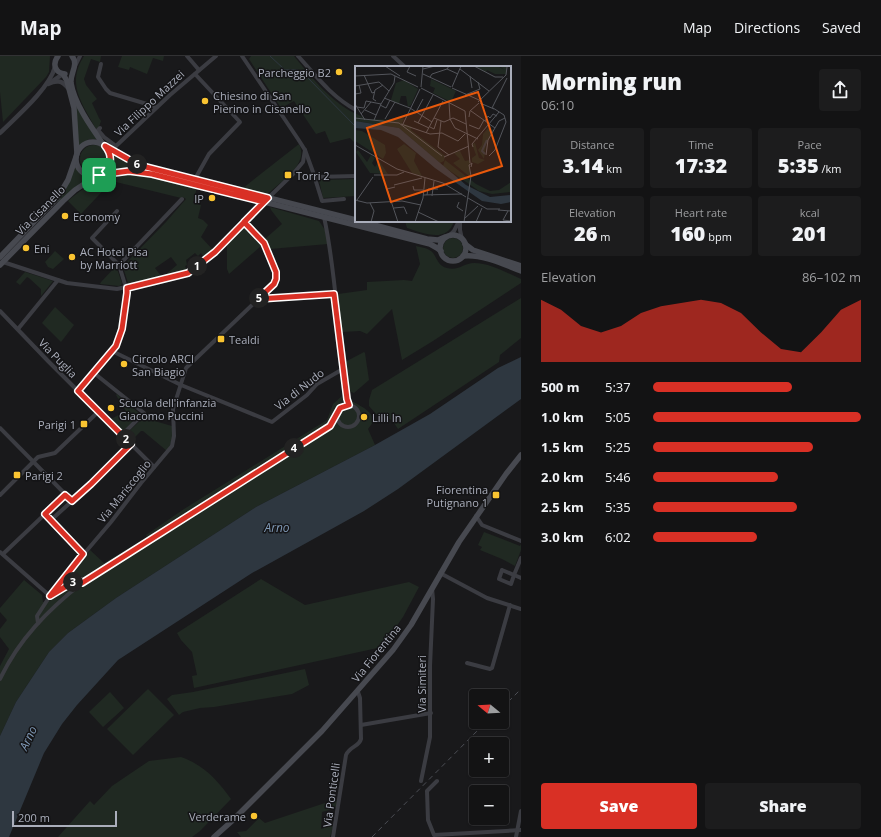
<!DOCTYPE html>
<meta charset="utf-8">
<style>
:root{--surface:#131314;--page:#1c1c1d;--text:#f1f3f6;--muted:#9d9ea0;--line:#323234;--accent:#d93025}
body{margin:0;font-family:"Open Sans",sans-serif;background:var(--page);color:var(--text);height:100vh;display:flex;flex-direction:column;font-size:15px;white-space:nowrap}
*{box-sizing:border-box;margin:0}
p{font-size:13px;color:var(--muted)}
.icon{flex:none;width:22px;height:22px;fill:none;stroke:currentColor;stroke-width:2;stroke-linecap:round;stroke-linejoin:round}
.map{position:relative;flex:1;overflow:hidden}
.details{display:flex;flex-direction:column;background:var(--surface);width:360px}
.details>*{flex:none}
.needle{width:26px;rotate:288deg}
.fabs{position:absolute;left:469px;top:633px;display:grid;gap:8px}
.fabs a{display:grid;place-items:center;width:40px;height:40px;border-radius:4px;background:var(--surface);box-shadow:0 1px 3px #0004,0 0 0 1px var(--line);font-size:20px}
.scale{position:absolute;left:12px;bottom:10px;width:105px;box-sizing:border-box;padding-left:4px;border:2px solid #aaaebb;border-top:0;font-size:11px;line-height:14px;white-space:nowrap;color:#aaaebb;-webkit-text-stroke:3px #141416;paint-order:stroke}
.pin{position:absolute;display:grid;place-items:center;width:34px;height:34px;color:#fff;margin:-17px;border-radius:8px;box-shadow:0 2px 6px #0006}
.km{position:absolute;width:20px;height:20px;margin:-10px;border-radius:50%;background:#222;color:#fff;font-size:11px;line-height:20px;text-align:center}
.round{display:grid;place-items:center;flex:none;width:42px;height:42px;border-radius:4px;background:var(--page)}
.head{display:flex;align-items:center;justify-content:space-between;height:68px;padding:0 20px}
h1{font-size:22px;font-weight:800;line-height:30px}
.figures{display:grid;grid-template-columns:repeat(3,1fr);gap:6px;height:68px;padding:4px 20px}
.figures div{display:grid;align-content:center;border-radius:4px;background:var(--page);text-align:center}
.figures b{font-size:20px;font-weight:800}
.figures small{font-size:11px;font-weight:400}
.figures p{font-size:11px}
.chart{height:112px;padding:8px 20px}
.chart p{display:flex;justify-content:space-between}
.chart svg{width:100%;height:72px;margin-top:4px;fill:var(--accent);opacity:.7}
.cta{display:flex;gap:8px;margin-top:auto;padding:8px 20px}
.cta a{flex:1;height:46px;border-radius:4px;background:var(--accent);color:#fff;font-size:16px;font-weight:800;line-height:46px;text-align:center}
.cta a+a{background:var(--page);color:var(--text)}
ul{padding:0 20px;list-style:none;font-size:13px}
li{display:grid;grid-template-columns:64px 48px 1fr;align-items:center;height:30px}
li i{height:10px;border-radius:5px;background:var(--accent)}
header{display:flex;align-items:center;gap:24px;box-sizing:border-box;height:56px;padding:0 20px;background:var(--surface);border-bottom:1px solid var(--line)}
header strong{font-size:19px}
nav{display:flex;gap:22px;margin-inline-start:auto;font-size:14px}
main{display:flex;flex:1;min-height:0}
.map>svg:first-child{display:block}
.green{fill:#202922}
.water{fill:#2e3740}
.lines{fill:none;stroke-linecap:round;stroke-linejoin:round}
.stream{stroke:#2e3740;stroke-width:1}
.minor{stroke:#3b3c42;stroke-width:4}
.tertiary{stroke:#3b3c42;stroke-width:4.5}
.secondary{stroke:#474950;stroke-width:5.5}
.rail{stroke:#4c4e55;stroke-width:1;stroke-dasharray:5 4;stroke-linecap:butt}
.route-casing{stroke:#fff;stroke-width:8}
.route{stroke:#d93025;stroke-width:5}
.poi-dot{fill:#fac431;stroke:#141416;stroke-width:1.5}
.labels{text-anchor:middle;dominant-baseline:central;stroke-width:3;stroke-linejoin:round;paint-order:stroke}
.poi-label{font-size:11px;fill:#aaaebb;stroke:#141416;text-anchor:start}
.street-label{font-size:11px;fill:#aaaebb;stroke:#141416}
.water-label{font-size:12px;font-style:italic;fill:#809ab7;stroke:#141416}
.inset-river{fill:none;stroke:#2e3740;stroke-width:2}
.inset-road{fill:none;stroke:#53555b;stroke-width:1}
.view{fill:#e8590c;fill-opacity:0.15;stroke:#e8590c;stroke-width:2}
.inset-edge{fill:none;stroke:#aaaebb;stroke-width:2}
</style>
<header>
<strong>Map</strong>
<nav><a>Map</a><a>Directions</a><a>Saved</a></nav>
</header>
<main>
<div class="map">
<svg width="521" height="781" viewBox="0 0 521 781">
<rect width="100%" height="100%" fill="#19191b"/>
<g class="green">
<path d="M0 0H50L49 16 46 21 3 66 0 36Z"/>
<path d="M84 0H101L100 6 91 3 84 23 86 29 97 43 92 47 99 62 101 65 99 71 96 73C82 47 66 28 84 0Z"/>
<path d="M122 0H164L163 5 153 2 147 18 130 11 129 14 118 11Z"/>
<path d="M251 0H294C312 22 330 45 356 58V88L350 82 330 87 325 75 316 78 294 45 281 52 249 3Z"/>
<path d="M74 42 97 83H89L79 90Z"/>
<path d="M299 88C309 108 283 124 270 136L266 138 243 132Z"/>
<circle cx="94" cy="103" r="14"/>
<path d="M113 97 128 105 259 141 155 117 110 115 114 104Z"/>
<path d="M76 111 82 118 89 123 58 147 57 146Z"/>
<path d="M125 118 145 119 197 131 193 147 201 149 198 162 203 164 208 169 201 181 213 194 204 201 201 197 198 200 195 197 186 204 187 209 185 210 187 215 185 216 165 219 177 209 171 201 155 212 161 220 160 222 129 228 128 227 123 211 124 209 166 166 186 143 183 141 181 142 112 125 81 158 68 145C86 129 101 122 125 118Z"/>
<path d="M356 123V140L323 142 319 124Z"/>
<path d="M270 151 319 165 325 174 328 188 270 193 265 183 282 168 271 154Z"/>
<path d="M405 165H454C447 188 423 177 407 172Z"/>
<path d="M244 170 261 190 229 218 227 213V189Z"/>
<circle cx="453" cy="192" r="10"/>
<path d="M416 190C420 191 427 192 431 195 437 200 437 210 447 212 459 215 464 207 474 207 490 207 507 217 521 223V227L433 285 402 304 392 253 367 278 360 275 342 276 338 238 367 234V226L404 224 412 225 420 208Z"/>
<path d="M55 195 64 203 53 213 48 211 45 206Z"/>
<path d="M116 210 122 227 121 229 119 230 100 228 101 226Z"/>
<path d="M25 216 53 225 41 240V233L29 222 27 221 20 229 16 226Z"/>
<path d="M521 242V282L500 299 499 306 398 373 392 364 376 358 369 350V344L372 334Z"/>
<path d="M55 251 74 269 61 286 42 267Z"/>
<path d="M364 296 365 297 369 324 354 337 349 335 348 331 345 306Z"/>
<path d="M117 338 140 358 123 376 111 363 126 355 116 339Z"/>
<path d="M342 340C352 347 371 351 374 365L368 373 375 389 256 451 116 542 68 577 49 596 16 646 0 680V610L9 593 0 581V573L7 564 0 556V552L24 524 42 539 43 546 50 545 54 540 55 537 90 494 104 507 147 481 146 479 184 453 327 364 333 348Z"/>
<path d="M149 360 158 366 172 370C174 379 172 387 167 395L143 375H141L132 384 126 380V378L142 363Z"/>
<path d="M484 476 520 490 521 488V494L515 510 502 503 480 494 482 491 478 489Z"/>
<path d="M261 523 305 549 409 526 419 531 403 561 382 591 194 632 192 620 197 619 192 596 181 584 177 577Z"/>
<path d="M305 613 309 629 292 638 214 651 200 652 183 656 179 659 167 643 172 639 193 636Z"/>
<path d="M148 633 174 659 133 699 107 673Z"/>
<path d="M110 636 124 652 103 671 89 656Z"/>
<path d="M181 701C204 709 217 724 231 743L200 775 192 781H58L90 745 94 749 112 730 149 705Z"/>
<path d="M337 743 336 752 322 756 321 773 334 768 330 781H241L237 776 246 775 259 762 265 767Z"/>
</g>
<path class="water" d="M521 301V343L398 433 364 455 252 517 118 604 77 649 62 668 44 697 9 781H0V680L16 646 49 596 68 577 116 542 256 451 375 389 430 358 498 312Z"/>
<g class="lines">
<path class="stream" d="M270 0 285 14H298L304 18 356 71"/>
<g class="minor">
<path d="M187 0 199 14"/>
<path d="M242 0 298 83 305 94 313 116 322 145 344 143"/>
<path d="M298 0C316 20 332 41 356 54"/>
<path d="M393 0 405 11"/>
<path d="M101 8 98 21 106 33 110 37 157 51"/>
<path d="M75 10 80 0"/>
<path d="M195 18 240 66 209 98 195 123"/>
<path d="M100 72 98 74 104 81 116 90 170 39 216 0"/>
<path d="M315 121 356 120"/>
<path d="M117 155 92 182 119 209"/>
<path d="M324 161C334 206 336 252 342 298 344 314 343 333 349 349"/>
<path d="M460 165V174L462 183"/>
<path d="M450 179 454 175 459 165"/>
<path d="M3 206 67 227 117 233 185 218 215 196 264 146 293 118 303 106 305 94"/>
<path d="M258 243 335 238"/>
<path d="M0 255 48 305 154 411"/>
<path d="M18 273 58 224"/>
<path d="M112 295 181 329 272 366 307 339 317 328 343 313"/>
<path d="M94 317 144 357 122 379"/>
<path d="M78 335 112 295 121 277 127 235 119 209 182 143"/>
<circle cx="348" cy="360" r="11"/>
<path d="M0 372 72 445"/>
<path d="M0 439 38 401 55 397 98 356"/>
<path d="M45 458 83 499"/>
<path d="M476 460 482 469 521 485"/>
<path d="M51 464 91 428 131 388"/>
<path d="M0 496 50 540"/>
<path d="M3 498 65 439"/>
<path d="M521 502 514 519 521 522"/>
<path d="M502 514 514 519 511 528 499 523Z"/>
<path d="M440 517 487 542 521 553"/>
<path d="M50 540 70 528 80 525 82 527"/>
<path d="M38 567 37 560 50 540 83 499 111 466 141 427 172 390 174 380 173 353 186 312 274 228C278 217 270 197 264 188 259 180 251 173 244 166"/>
<path d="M467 607 490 613 492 612 510 549"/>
<path d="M0 623C19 583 48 554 82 527L330 370 337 358"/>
<path d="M361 669 431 657"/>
<path d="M421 725 430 681V610L433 543 432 532"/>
<path d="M437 725 427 735 428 764 434 779 521 774"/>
<path d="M333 781 346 699C350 690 359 691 361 683L360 642 358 636"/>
<path d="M516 781 521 755"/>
</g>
<g class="tertiary">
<path d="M51 26 63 18"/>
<path d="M48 28C56 24 62 24 68 32"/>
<path d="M0 77C16 61 49 33 55 11"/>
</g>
<g class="secondary">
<path d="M58 0C52 8 55 17 65 18"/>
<path d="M72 0C79 9 70 17 71 27 74 47 91 71 103 88"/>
<path d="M63 18 67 25 74 52 77 98"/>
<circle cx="93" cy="103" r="17"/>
<path d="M105 90 127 103 152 112 356 164"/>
<path d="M99 119 129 115 158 119 430 188 437 192 441 195"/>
<path d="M359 165 427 183 438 184 445 181"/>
<circle cx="453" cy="192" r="13"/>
<path d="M465 188 473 194 521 210"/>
<path d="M463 200C483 198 503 208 521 215"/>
<path d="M0 201 58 141 68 124 76 101"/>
<path d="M0 209 63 145 75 134 98 119"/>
<path d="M214 781 232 765 322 675 393 594 411 569 459 486 506 418 521 399"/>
</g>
<g class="rail">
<path d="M502 652 521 633"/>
<path d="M372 781 486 666"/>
</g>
</g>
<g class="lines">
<g class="route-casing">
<path id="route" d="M99 119 129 115 152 118 264 146 215 196 188 217 127 232V237L122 273 116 290 78 335 131 388 91 428 72 445 65 439 45 458 83 498 50 540 70 528 80 525 82 527 330 370 340 352 349 349 347 343 334 238 258 243 274 228 276 223V216L264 187 244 166 268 142 142 110 128 103 105 90C114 101 111 113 99 119"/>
</g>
<use href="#route" class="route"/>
</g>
<g class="poi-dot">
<circle cx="339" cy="16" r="4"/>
<circle cx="205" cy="45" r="4"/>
<rect x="284" y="115" width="8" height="8" rx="2"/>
<circle cx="212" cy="142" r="4"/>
<circle cx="65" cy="160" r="4"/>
<circle cx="26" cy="192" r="4"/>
<circle cx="72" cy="201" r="4"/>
<rect x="217" y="279" width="8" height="8" rx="2"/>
<circle cx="124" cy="308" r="4"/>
<circle cx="111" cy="352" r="4"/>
<circle cx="364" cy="361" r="4"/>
<rect x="80" y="364" width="8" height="8" rx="2"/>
<rect x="13" y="415" width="8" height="8" rx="2"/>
<rect x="492" y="435" width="8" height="8" rx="2"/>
<circle cx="254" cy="760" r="4"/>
</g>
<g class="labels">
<g class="poi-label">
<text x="331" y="16" text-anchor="end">Parcheggio B2</text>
<text x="213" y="39">Chiesino di San<tspan x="213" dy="13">Pierino in Cisanello</tspan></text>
<text x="296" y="119">Torri 2</text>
<text x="204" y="142" text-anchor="end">IP</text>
<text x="73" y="160">Economy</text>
<text x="34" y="192">Eni</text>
<text x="80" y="195">AC Hotel Pisa<tspan x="80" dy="13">by Marriott</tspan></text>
<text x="229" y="283">Tealdi</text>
<text x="132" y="302">Circolo ARCI<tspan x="132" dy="13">San Biagio</tspan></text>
<text x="119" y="346">Scuola dell'infanzia<tspan x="119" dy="13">Giacomo Puccini</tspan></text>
<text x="372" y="361">Lilli In</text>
<text x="76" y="368" text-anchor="end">Parigi 1</text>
<text x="25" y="419">Parigi 2</text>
<text x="488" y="433" text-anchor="end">Fiorentina<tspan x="488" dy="13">Putignano 1</tspan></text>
<text x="246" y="760" text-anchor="end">Verderame</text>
</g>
<g class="street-label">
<text transform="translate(149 47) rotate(-43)">Via Filippo Mazzei</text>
<text transform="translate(40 154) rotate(-45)">Via Cisanello</text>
<text transform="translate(58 302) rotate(46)">Via Puglia</text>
<text transform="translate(299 333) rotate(-38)">Via di Nudo</text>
<text transform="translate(124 435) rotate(-51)">Via Mariscoglio</text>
<text transform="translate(376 597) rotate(-51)">Via Fiorentina</text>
<text transform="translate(421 628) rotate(-90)">Via Simiteri</text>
<text transform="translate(331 739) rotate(-82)">Via Ponticelli</text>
</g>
<g class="water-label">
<text x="277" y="471">Arno</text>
<text transform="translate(28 682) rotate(-65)">Arno</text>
</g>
</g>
<g transform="translate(355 10)">
<rect width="156" height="156" fill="#19191b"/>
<path d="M120 0H142L150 4 144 0H151V8H140L132 4 131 6ZM76 13 101 25 96 36 78 27 80 22 75 20ZM49 14 63 23 56 39 53 41 51 30H46L44 38 36 34 41 17ZM0 47 11 53 39 54 44 51 49 53 47 57 57 61 56 64 90 90 89 95 85 97 44 62 0 55ZM134 61 138 64 131 78 129 93 123 84 127 79 128 68ZM0 64 7 65 30 79 31 87 28 93 0 75ZM120 77 124 92 130 94 123 98 117 96V92L121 89 117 78ZM49 78 61 87 59 95 67 110 57 107 42 83ZM3 84 12 96 16 89 20 92 17 97 20 101 24 95 33 108 15 107 1 86ZM105 85 110 95 115 94V111L98 97 105 93 99 87ZM90 94 121 118 135 125 144 124 156 116V126L137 128 124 125 88 100Z" fill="#202922"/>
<path d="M0 55 44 62 111 119 135 131 156 129V136L146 138 127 135 80 102 43 71 26 64 0 62Z" fill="#2e3740"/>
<path class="inset-river" d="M130 88 127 85 132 74"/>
<path class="inset-road" d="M30 0 45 10M55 0 52 6 61 10M94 0 92 3 103 8M119 0 140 11H148M68 3 80 0M105 3 134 25M68 8 96 21M9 9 17 27 20 26M0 10 36 8 63 21M115 10 117 22M75 11 77 8 92 3M0 20 24 16 34 25M66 21 68 0M97 21 106 0M66 22 110 45 115 97M97 22 124 34M0 28 6 27 4 19M110 29 125 23 123 16M29 32 55 42 77 56M21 35 18 33 20 24 28 19M94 36 95 53 100 62 123 73M123 36 151 9 152 1M125 37 139 43M0 38 10 54M25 39 31 42 35 34M2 41 9 42 11 35 26 38 39 17 40 10M137 42 152 12M10 44 21 49M116 45 140 62M61 46 68 33M6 48 16 36M114 51 115 45 124 37M0 52 44 57 87 90M79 52 89 56 98 52 111 58M30 53 40 36M19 54 26 38M59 55 74 62M86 55 83 81 94 89M130 55 133 50 135 52 138 48 142 50M63 57 78 29M46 58 75 68 87 67 103 75 110 68M48 58 65 23M114 59 124 63 129 54M75 61 79 63 82 54M71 67 88 35M0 79 42 103 88 117 111 131M118 81 117 78 144 46M131 89 133 74 144 55 150 52M134 90 140 84 151 56 149 49 138 42M89 91 114 80M19 109H42L49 106M39 119 67 112M58 120 59 124H68M40 121 32 123 43 156M68 129 107 128M72 129 73 123H83M77 130 79 115M113 132 132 143H145M0 134 12 137 47 135 66 139M2 134 18 111M104 136 102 141 108 145M15 137 19 145 16 156M39 142 49 141 52 148M143 144 156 145M153 145 148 154 156 155M63 146 84 156M109 153 123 140M60 156 68 132 70 112M109 156 116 110 114 99 117 97 116 101M121 156 127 142"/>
<path class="view" d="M123 26 147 100 36 136 12 62Z"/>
<rect width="156" height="156" class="inset-edge"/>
</g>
</svg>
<div class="fabs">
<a><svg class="needle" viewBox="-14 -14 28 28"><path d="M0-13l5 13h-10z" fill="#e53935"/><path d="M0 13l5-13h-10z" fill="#9d9ea0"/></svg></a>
<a>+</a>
<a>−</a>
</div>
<div class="scale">200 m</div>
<div class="pin" style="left:99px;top:119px;background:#1e9e55"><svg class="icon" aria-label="arrive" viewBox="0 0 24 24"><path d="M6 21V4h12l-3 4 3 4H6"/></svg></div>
<b class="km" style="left:197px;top:210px">1</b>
<b class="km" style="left:126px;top:383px">2</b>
<b class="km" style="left:73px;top:526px">3</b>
<b class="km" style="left:294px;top:392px">4</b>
<b class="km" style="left:259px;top:242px">5</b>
<b class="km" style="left:137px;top:108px">6</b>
</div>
<section class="details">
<div class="head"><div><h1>Morning run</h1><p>06:10</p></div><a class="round"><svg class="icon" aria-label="share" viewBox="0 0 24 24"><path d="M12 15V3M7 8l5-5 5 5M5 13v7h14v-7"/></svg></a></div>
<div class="figures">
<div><p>Distance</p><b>3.14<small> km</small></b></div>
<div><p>Time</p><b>17:32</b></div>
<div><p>Pace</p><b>5:35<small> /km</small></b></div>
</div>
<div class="figures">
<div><p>Elevation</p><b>26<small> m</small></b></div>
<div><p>Heart rate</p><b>160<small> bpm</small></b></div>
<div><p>kcal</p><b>201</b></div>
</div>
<div class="chart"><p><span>Elevation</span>86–102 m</p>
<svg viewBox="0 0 160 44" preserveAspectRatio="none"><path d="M0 44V6L10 12L20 22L30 26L40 22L50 14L60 10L70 8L80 6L90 8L100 14L110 26L120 36L130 38L140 26L150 12L160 6V44z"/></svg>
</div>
<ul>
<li><b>500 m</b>5:37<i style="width:67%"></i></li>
<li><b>1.0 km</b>5:05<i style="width:100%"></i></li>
<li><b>1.5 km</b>5:25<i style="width:77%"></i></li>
<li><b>2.0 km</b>5:46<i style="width:60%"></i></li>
<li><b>2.5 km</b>5:35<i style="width:69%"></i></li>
<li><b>3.0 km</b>6:02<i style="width:50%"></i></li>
</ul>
<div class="cta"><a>Save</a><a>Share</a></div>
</section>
</main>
